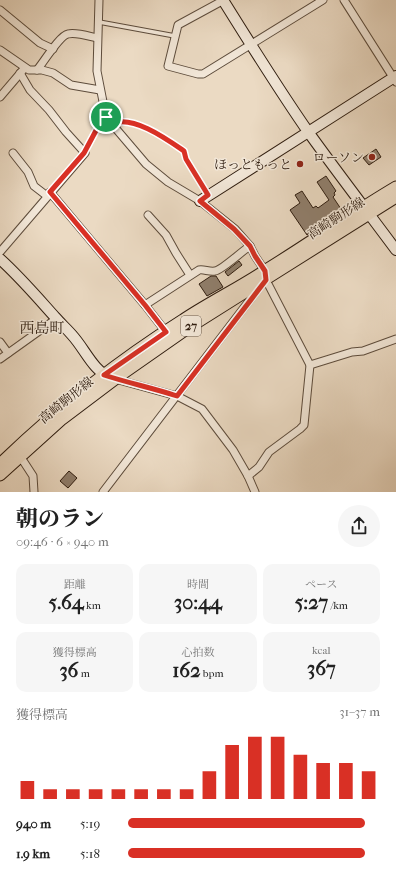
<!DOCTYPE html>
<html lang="ja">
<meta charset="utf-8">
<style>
:root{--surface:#fff;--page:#f6f6f6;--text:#222;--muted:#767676;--accent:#d93025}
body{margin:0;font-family:"IM FELL French Canon","Noto Serif JP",serif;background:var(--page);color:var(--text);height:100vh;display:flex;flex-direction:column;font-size:15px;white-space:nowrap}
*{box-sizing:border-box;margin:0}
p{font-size:13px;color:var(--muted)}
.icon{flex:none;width:22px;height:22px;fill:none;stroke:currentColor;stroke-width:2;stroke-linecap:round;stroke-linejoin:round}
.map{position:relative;height:492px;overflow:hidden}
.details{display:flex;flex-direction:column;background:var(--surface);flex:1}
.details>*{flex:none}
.pin{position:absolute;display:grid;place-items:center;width:34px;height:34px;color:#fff;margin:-17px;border:2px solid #fff;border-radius:50%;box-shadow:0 1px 4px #0007}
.round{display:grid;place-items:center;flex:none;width:42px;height:42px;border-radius:21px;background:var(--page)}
.overview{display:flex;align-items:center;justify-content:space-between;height:68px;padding:0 16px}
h1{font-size:22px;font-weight:800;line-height:30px}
.stats{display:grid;grid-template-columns:repeat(3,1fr);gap:6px;height:68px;padding:4px 16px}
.stats div{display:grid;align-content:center;border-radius:10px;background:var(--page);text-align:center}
.stats b{font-size:20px;font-weight:800}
.stats small{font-size:11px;font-weight:400}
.stats p{font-size:11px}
.chart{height:112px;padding:8px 16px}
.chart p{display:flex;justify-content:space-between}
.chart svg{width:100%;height:72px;margin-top:4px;stroke:var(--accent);stroke-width:6}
ul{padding:0 16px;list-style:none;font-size:13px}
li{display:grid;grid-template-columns:64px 48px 1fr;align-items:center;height:30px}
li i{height:10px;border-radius:5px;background:var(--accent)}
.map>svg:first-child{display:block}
.building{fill:#907f6d;stroke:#2e1c0f}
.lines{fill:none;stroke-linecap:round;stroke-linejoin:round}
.lane-casing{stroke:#5d4c3c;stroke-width:5.5}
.street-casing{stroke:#5d4c3c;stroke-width:9}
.secondary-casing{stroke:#2e1c0f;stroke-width:12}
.primary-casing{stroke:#2e1c0f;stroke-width:13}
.lane{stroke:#f2e7d8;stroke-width:3.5}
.street{stroke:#f2e7d8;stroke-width:7}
.secondary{stroke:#f2e7d8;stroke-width:10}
.primary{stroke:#ebdac3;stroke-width:11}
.route-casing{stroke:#fff;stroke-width:8}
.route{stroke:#d93025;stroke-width:5}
.poi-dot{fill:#8f2418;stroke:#f2e7d8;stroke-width:1.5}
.labels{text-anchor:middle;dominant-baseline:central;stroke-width:3;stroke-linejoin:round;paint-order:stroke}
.shield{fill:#f2e7d8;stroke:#69594b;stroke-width:1}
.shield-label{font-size:12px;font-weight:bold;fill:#2e1c0f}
.poi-label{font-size:13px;fill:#2e1c0f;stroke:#f2e7d8;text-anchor:end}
.street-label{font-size:13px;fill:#2e1c0f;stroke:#f2e7d8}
.quarter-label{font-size:15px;fill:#2e1c0f;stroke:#f2e7d8}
</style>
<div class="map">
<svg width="396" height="492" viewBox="0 0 396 492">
<rect width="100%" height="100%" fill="#ebdac3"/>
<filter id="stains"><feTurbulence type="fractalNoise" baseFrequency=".005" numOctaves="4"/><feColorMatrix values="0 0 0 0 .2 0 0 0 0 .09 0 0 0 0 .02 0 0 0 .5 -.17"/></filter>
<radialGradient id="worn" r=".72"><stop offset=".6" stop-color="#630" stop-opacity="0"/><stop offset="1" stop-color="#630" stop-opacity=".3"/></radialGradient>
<g class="building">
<path d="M376 149 381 157 369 165 363 158Z"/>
<path d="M326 176 336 191 334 193 335 195 333 197 341 209 337 211 339 214 307 235 290 210 300 203 295 195 302 191 313 208 316 206 318 208 329 200 317 182Z"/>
<path d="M239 261 242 265 228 276 225 272Z"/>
<path d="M211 276H216L223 287 207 296 199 284Z"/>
<path d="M69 471 77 478 68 488 60 481Z"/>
</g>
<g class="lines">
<g class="lane-casing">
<g id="lane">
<path d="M99 22 175 36"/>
<path d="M112 124C132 114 168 140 184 151L185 159 208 195"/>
<path d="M85 152 100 123 106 117"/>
</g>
</g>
<g class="street-casing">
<g id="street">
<path d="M99 0 97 71 106 117 146 164 168 182 200 201 235 229 250 246 255 256 265 271V275"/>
<path d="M224 0 178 25 168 66 198 74H203L323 0"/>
<path d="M344 0 396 82"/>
<path d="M0 10 40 43 53 49"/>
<path d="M0 50 29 70H42L53 73 71 85 100 90"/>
<path d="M37 70C43 63 60 35 68 34 76 32 88 36 97 38"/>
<path d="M0 97 23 70"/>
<path d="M13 153 28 172 34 186 47 196"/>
<path d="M50 192 145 305 166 332"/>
<path d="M148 215 166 235 176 253 190 275"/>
<path d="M0 252 85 153 66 132 49 110 30 90 20 73"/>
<path d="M145 305 199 270C204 269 209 272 215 271 222 270 242 251 250 246"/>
<path d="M0 342 8 353"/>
<path d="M0 359 56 319"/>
<path d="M310 365 352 352 363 351 396 339"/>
<path d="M115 379 177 396 202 409 233 450 248 476 255 492"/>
<path d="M20 456 33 476 34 492"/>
<path d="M248 476 259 467 269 452 300 429 304 425 310 365 266 280"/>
<path d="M103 492 262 284"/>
</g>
</g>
<g class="secondary-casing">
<g id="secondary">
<path d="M223 0C251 45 279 90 309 133 337 172 367 211 396 250"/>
<path d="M200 201 396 76"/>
<path d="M0 259C20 277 37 297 55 317 61 324 67 329 72 335 85 349 93 371 111 378"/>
</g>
</g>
<g class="primary-casing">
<g id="primary">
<path d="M0 464C56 410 118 361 183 320 210 302 239 288 266 270 310 243 352 213 396 187"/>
<path d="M0 475 62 419 115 379 188 328 396 197"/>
</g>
</g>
<use href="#lane" class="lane"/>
<use href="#street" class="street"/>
<use href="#secondary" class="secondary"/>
<use href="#primary" class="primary"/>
</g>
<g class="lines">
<g class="route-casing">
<path id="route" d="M106 117 112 124C132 114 168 140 184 151L186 159 208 195 200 201 234 229 250 246 255 256 265 271 266 280 177 396C153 388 128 383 104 375L166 332 145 305 50 192 84 153 100 123Z"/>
</g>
<use href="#route" class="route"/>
</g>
<g class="poi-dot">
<circle cx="372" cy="157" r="4"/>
<circle cx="300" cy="164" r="4"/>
</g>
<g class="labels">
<rect class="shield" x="181" y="316" width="20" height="20" rx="3"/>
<g class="shield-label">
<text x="191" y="326">27</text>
</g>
<g class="poi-label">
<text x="364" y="157">ローソン</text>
<text x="292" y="164">ほっともっと</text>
</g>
<g class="street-label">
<text transform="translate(336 218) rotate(-33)">高崎駒形線</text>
<text transform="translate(66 400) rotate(-39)">高崎駒形線</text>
</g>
<g class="quarter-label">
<text x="42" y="328">西島町</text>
</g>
</g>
<rect width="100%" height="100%" filter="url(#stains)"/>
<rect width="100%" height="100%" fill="url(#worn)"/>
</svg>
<div class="pin" style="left:106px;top:117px;background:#1e9e55"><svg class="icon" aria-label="arrive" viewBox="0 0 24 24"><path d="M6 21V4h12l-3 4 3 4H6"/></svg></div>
</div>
<section class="details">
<div class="overview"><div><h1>朝のラン</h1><p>09:46 · 6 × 940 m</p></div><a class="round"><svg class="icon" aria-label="share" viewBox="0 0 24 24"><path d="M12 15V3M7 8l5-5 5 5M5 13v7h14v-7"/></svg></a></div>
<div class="stats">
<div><p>距離</p><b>5.64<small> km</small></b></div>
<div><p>時間</p><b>30:44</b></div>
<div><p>ペース</p><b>5:27<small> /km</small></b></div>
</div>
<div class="stats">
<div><p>獲得標高</p><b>36<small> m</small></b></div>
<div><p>心拍数</p><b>162<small> bpm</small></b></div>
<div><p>kcal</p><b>367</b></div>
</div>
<div class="chart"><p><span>獲得標高</span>31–37 m</p>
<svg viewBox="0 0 160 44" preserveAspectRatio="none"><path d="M5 44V33M15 44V38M25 44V38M35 44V38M45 44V38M55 44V38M65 44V38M75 44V38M85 44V27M95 44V11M105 44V6M115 44V6M125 44V17M135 44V22M145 44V22M155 44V27"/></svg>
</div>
<ul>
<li><b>940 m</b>5:19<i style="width:94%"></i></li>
<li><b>1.9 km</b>5:18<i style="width:94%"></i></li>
</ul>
</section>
